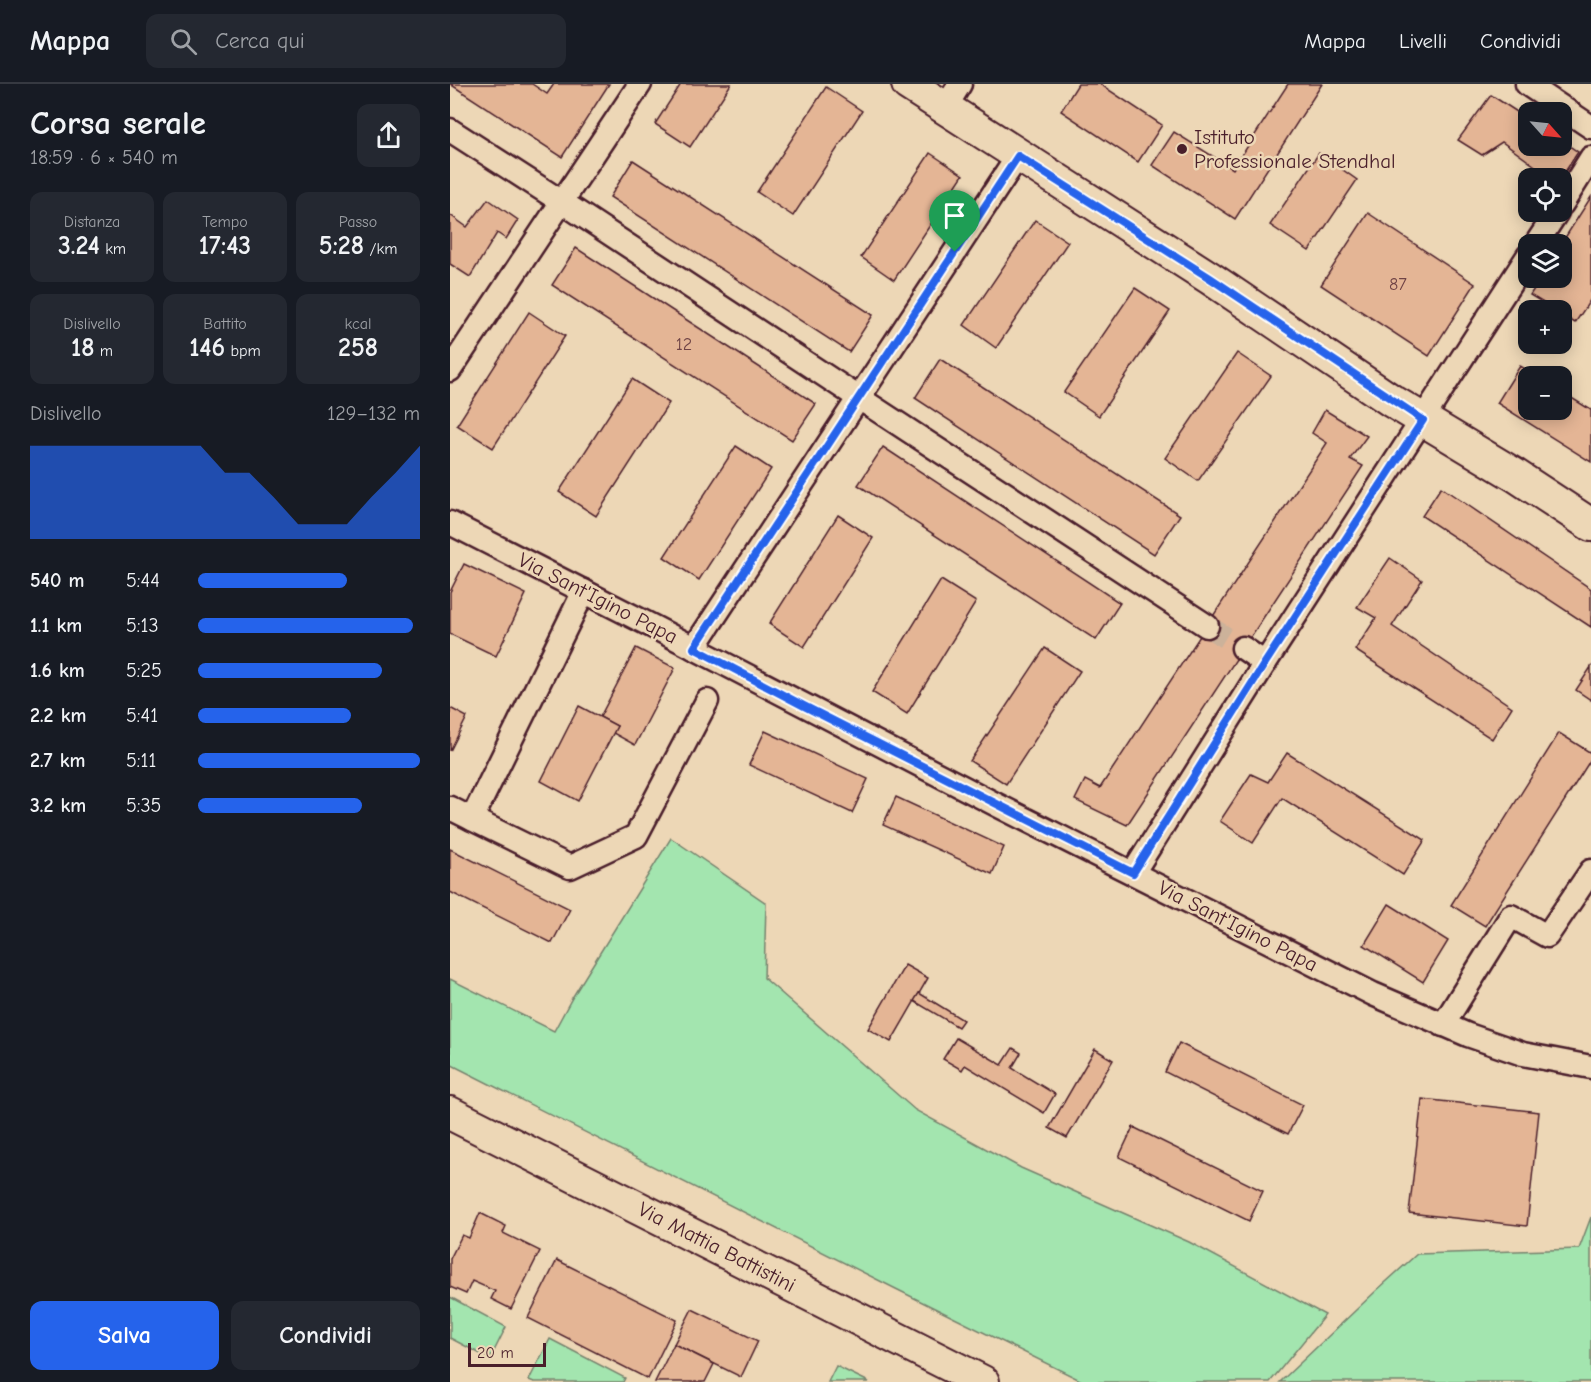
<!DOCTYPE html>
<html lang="it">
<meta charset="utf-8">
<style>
:root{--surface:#171b24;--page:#242831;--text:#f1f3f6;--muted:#9ea1a6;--line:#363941;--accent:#2563eb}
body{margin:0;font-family:"Comic Neue",sans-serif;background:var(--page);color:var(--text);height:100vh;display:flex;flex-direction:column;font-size:22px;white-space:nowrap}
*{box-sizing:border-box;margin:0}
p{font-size:20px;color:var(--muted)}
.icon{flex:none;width:33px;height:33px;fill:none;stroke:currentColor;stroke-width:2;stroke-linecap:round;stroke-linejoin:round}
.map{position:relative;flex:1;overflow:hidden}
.sheet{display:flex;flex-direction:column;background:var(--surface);width:450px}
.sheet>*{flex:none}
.needle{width:39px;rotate:117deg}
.tools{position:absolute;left:1068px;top:18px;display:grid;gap:12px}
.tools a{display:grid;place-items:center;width:54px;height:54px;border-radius:12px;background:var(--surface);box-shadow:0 3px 15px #0003;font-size:30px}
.scale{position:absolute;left:18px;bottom:15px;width:78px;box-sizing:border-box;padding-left:6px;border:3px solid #4a1f2b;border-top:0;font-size:16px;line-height:21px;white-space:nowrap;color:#4a1f2b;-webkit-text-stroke:4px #edd7b6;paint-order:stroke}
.pin{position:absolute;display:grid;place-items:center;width:51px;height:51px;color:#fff;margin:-62px -26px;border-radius:50% 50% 50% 0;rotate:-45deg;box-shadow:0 0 6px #0007}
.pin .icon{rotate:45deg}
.round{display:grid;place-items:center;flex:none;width:63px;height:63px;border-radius:12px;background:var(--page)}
.overview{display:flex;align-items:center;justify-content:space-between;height:102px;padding:0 30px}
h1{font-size:33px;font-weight:600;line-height:45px}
.figures{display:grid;grid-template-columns:repeat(3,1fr);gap:9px;height:102px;padding:6px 30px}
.figures div{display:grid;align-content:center;border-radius:12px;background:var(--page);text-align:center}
.figures b{font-size:26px;font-weight:600}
.figures small{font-size:16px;font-weight:400}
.figures p{font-size:16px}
.chart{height:168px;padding:12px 30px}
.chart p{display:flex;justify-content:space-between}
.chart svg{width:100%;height:108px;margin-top:6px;fill:var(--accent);opacity:.7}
.cta{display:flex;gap:12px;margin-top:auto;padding:12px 30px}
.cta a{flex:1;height:69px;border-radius:12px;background:var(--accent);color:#fff;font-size:24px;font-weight:600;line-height:69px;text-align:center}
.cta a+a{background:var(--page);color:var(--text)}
ul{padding:0 30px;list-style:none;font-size:20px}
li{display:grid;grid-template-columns:96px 72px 1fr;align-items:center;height:45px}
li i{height:15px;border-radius:8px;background:var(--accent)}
header{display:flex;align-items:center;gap:36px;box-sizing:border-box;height:84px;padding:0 30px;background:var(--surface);border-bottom:2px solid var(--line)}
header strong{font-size:28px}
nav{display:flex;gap:33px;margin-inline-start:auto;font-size:21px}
.search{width:420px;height:54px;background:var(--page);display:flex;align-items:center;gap:15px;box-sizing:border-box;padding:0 21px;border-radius:12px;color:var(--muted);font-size:22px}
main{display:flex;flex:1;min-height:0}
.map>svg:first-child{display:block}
.green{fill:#a3e5af;stroke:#76826d;stroke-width:1.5}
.building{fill:#e4b595;stroke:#4a1f2b;stroke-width:1.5}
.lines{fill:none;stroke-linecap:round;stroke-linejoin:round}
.street-tunnel{stroke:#ccb29a;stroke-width:22;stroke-dasharray:22 11;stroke-linecap:butt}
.street-casing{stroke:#4a1f2b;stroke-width:27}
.secondary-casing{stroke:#4a1f2b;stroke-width:36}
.street{stroke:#edd7b6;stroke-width:22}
.secondary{stroke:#edd7b6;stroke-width:32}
.route-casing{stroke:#fff;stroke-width:12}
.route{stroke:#2563eb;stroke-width:8}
.poi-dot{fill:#4a1f2b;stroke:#edd7b6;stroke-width:2}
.labels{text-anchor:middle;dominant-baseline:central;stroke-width:5;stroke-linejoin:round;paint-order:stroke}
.number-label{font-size:18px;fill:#704446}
.poi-label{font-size:21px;fill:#4a1f2b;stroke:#edd7b6;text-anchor:start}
.street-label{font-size:21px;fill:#4a1f2b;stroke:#edd7b6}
</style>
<header>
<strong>Mappa</strong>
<div class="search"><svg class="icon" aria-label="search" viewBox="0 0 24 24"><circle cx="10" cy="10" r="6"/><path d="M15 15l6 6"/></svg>Cerca qui</div>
<nav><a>Mappa</a><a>Livelli</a><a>Condividi</a></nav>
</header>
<main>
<section class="sheet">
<div class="overview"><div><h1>Corsa serale</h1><p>18:59 · 6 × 540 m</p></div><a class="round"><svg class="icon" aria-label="share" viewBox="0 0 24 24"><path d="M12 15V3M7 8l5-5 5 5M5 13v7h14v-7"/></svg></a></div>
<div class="figures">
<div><p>Distanza</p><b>3.24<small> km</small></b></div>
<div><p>Tempo</p><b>17:43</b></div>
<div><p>Passo</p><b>5:28<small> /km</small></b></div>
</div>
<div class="figures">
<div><p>Dislivello</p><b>18<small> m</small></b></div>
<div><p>Battito</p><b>146<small> bpm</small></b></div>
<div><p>kcal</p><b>258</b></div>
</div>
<div class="chart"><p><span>Dislivello</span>129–132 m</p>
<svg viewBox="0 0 160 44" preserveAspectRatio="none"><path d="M0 44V6L10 6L20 6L30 6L40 6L50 6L60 6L70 6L80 17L90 17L100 27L110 38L120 38L130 38L140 27L150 17L160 6V44z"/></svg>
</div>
<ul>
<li><b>540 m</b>5:44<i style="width:67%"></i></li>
<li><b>1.1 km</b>5:13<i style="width:97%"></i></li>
<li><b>1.6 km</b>5:25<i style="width:83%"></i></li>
<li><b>2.2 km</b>5:41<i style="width:69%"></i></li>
<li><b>2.7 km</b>5:11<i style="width:100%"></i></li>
<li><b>3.2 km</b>5:35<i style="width:74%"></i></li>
</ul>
<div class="cta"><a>Salva</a><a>Condividi</a></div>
</section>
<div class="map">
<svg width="1141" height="1298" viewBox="0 0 1141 1298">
<rect width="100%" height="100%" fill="#edd7b6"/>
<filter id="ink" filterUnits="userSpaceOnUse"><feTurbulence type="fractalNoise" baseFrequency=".0167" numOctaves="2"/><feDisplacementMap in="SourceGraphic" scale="12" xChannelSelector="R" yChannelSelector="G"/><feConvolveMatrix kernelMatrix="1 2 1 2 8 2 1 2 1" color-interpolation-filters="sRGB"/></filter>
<g filter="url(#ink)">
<g class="green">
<path d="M221 754 316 819 314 894 465 1026 571 1084 739 1158 875 1231 820 1298H634L446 1205 0 980V895L104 947 122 914Z"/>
<path d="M1141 1133V1298H830L926 1207 967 1170 1129 1165Z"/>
<path d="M0 1213 56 1243 40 1275 0 1254Z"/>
<path d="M100 1255 175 1294 173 1298H84L79 1296Z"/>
<path d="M386 1282 419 1298H378Z"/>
</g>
<g class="building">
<path d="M0 0H82L97 10 104 0H159L112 73Z"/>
<path d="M231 0H281L240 63 205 40Z"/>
<path d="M628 0H650L712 41 688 78 611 27Z"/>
<path d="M838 0H872L785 135 702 81 724 48 783 85Z"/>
<path d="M376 3 412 27 343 132 307 108Z"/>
<path d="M1041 11 1078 35V62H1112V57L1128 68 1111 94H1102L1052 58 1032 71 1008 56Z"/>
<path d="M480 69 513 91 444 196 411 173Z"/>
<path d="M869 69 907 96 859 167 820 141Z"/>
<path d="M183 76 423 231 399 268 160 113Z"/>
<path d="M1141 113V215L1125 239 1112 231V226H1105L1080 211 1091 194H1112L1111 160Z"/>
<path d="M38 115 68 136 56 155 47 149 20 193 0 180V131L17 143Z"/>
<path d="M918 129 1025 200 979 272 871 201Z"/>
<path d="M585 136 618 158 546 264 514 241Z"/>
<path d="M126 164 366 320 342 356 102 201Z"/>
<path d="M685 204 720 227 649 332 614 308Z"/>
<path d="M79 228 115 252 43 364 7 341Z"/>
<path d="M787 269 821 292 748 397 715 374Z"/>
<path d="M490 275 730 431 704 470 465 314Z"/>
<path d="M1070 282 1088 292H1078V326H1112V308L1141 326V378L1047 319Z"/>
<path d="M182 295 219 319 146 432 109 408Z"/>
<path d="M875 326 917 352 900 375 913 382 677 741 625 716 635 696 650 704 877 359 862 349Z"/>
<path d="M286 362 321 385 249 496 214 473Z"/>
<path d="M433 363 670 519 646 556 408 401Z"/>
<path d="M991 403 1141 505V543L972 432Z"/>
<path d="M388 431 423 454 354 563 319 540Z"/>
<path d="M940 474 972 496 942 542 1062 623 1042 655 905 566 926 534 907 523Z"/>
<path d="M14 480 76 510 46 572 0 550V508Z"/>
<path d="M491 496 526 518 457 630 422 608Z"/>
<path d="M186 564 225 584 185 661 163 649 167 642 150 633Z"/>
<path d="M595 564 630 587 556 700 520 677Z"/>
<path d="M1141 583V616L1126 606Z"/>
<path d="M129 622 167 642 128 717 91 697Z"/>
<path d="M0 624 17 633 0 667Z"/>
<path d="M315 647 418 695 402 729 299 681Z"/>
<path d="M1109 649 1141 669V675L1035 842 1001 821Z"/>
<path d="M837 669 975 756 953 791 832 714 803 759 770 737 801 690 818 698Z"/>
<path d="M446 713 554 763 542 790 433 741Z"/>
<path d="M0 765 120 825 102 859 0 808Z"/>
<path d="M939 820 998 857 973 898 914 861Z"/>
<path d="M455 881 478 894 441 958 418 945Z"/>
<path d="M469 909 513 936 508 943 464 917Z"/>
<path d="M506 954 552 981 563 964 571 969 562 984 605 1010 594 1029 515 981 512 986 493 975Z"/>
<path d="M729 959 853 1021 838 1050 715 988Z"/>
<path d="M645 965 663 976 617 1054 599 1044Z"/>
<path d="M972 1015 1089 1028 1077 1142 959 1129Z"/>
<path d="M683 1043 813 1107 799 1137 669 1073Z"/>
<path d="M30 1129 56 1142 53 1149 90 1167 61 1225 41 1215 45 1207 22 1197 16 1210 0 1203V1175L12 1151 19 1154Z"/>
<path d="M107 1176 227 1236 198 1295 78 1234Z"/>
<path d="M242 1225 308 1257 291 1293 224 1260Z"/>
<path d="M224 1260 264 1280 255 1298H205Z"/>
</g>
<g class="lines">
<path class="street-tunnel" d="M757 542 793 564"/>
<g class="street-casing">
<g id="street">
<path d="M1077 0 1141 43"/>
<path d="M495 24 510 0"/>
<path d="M0 46 112 118 409 314 757 542"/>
<path d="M1112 120 1141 74"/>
<path d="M1086 160 1107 128"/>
<path d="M0 286 190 0"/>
<path d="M0 439 194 538 547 721 923 910 1018 951 1073 970 1141 983"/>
<path d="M134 507 22 735 120 783 186 752 257 617"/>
<path d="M244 564 568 72"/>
<path d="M793 564 815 579"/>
<path d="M0 724 22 735"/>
<path d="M683 789 815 579 1078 172"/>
<path d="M993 941 1061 832 1097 852 1141 787"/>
</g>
</g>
<g class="secondary-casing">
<g id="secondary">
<path d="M458 0 760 194 942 317 1065 391 1141 441"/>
<path d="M0 1029 533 1298"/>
</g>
</g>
<use href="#street" class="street"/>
<use href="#secondary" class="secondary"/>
</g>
</g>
<g class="lines" filter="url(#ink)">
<g class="route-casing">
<path id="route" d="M568 72 760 194 973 336 815 579 683 789 354 622 244 564Z"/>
</g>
<use href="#route" class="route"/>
</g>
<circle class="poi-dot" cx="732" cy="65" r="6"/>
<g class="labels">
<g class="number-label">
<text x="948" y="200">87</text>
<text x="234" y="260">12</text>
</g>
<g class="poi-label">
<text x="744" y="53">Istituto<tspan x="744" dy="24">Professionale Stendhal</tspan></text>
</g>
<g class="street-label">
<text transform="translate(148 514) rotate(27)">Via Sant'Igino Papa</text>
<text transform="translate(788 842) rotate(27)">Via Sant'Igino Papa</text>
<text transform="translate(267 1163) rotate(27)">Via Mattia Battistini</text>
</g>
</g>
</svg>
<div class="tools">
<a><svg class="needle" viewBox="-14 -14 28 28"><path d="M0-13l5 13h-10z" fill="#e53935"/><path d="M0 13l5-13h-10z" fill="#9ea1a6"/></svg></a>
<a><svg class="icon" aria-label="locate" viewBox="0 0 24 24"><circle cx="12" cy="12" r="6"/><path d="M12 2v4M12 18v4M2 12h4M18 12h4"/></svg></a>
<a><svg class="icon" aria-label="layers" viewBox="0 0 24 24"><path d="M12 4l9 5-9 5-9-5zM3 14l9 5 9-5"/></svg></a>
<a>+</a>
<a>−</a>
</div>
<div class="scale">20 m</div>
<div class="pin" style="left:505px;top:168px;background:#1e9e55"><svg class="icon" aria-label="arrive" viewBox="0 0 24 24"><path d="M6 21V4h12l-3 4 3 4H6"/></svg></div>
</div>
</main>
